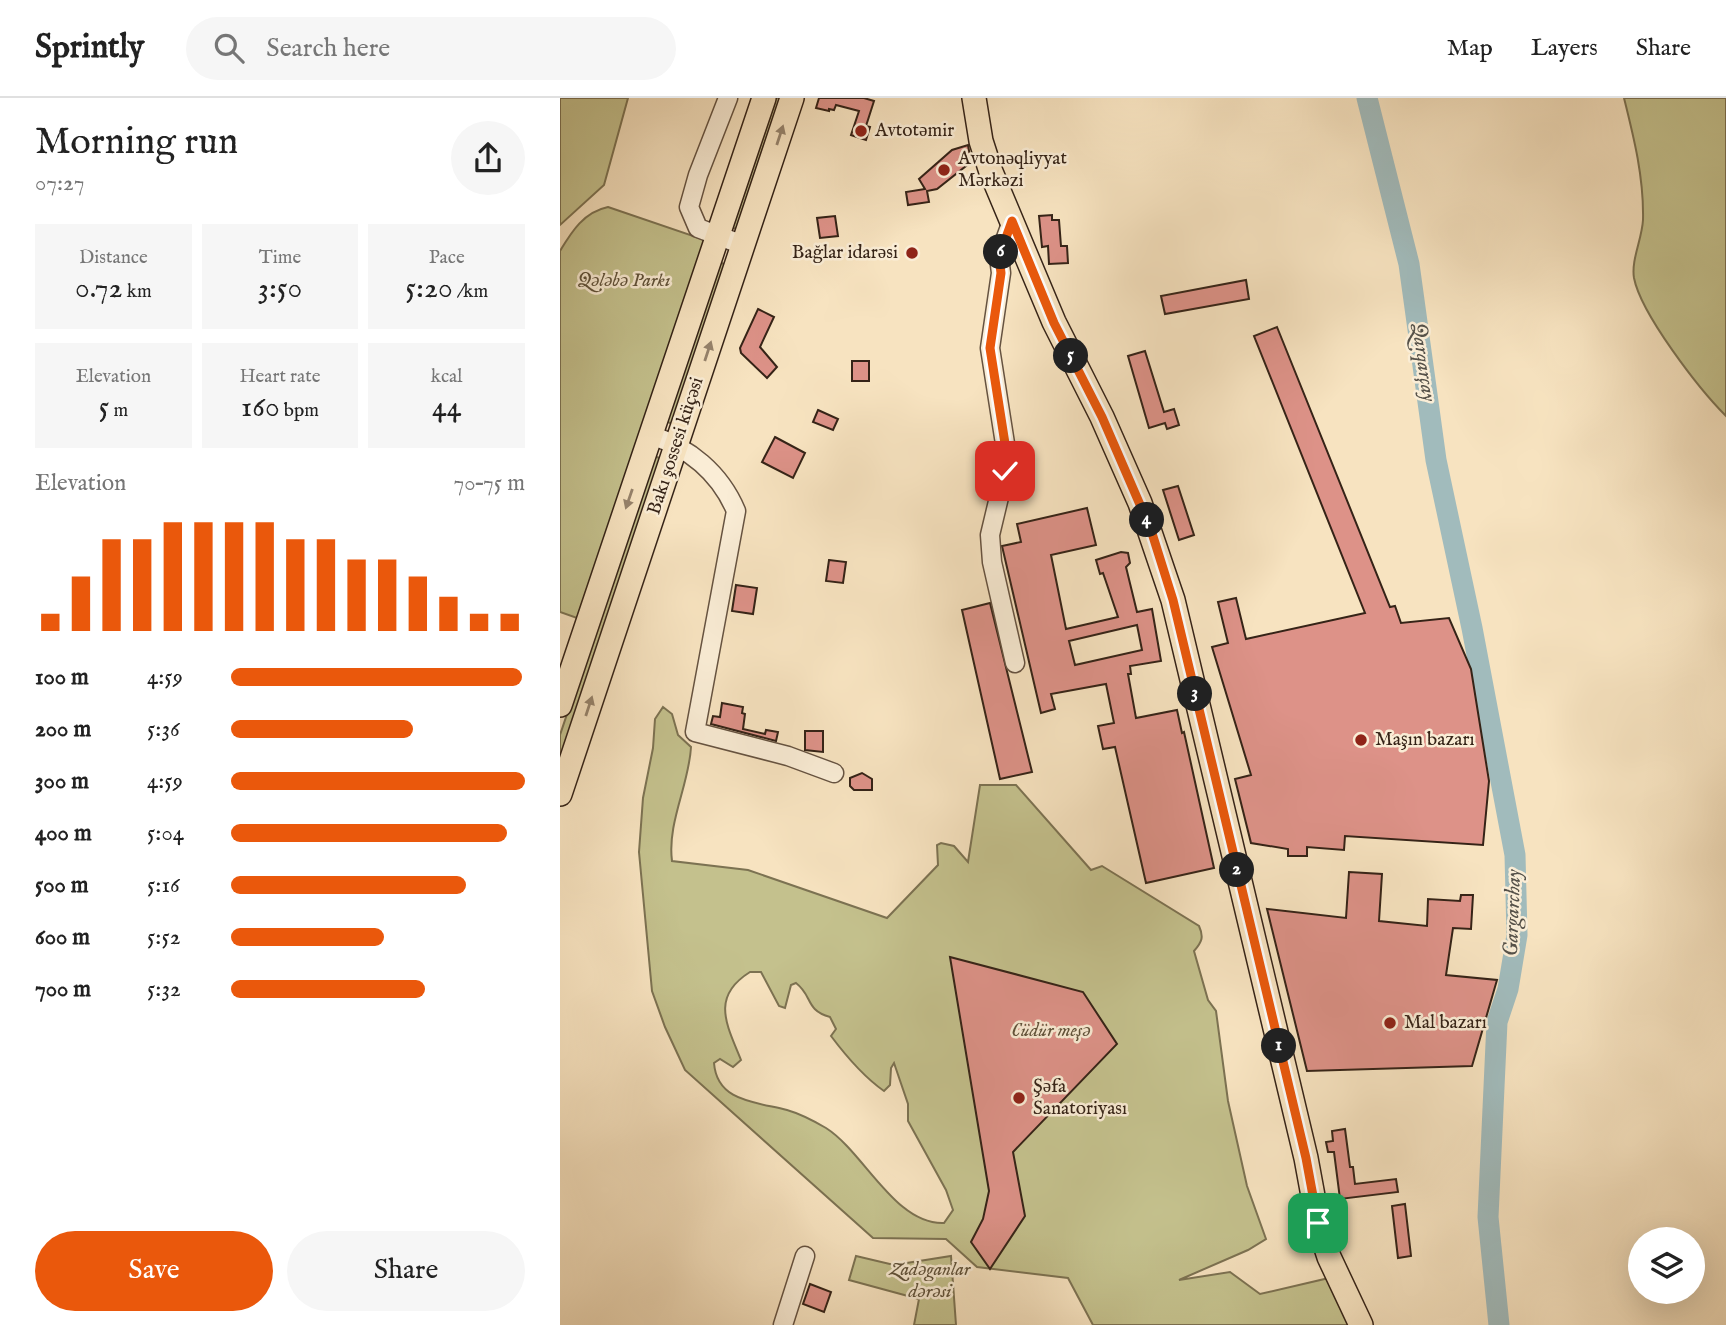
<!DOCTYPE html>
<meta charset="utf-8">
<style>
:root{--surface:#fff;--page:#f6f6f6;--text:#222;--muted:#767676;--line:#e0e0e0;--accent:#ea580c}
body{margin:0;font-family:"IM FELL English",serif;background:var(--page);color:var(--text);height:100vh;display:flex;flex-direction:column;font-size:26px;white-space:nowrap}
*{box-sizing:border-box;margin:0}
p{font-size:23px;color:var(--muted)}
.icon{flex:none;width:38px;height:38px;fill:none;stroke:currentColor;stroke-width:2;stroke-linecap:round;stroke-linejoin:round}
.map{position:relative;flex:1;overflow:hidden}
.side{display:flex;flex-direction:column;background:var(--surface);width:560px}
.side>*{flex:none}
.controls{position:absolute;left:1068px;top:1129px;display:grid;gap:14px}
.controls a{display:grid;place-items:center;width:77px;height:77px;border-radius:50%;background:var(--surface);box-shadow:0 7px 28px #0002;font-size:35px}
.pin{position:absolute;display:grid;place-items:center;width:60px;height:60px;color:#fff;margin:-30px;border-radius:14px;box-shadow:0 4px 10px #0006}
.km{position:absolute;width:35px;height:35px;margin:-18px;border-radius:50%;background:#222;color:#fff;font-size:19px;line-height:35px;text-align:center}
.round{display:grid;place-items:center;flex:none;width:74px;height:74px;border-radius:37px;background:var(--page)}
.head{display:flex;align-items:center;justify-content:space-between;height:119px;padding:0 35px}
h1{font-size:38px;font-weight:600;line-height:52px}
.stats{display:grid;grid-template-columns:repeat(3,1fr);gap:10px;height:119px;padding:7px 35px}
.stats div{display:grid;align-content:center;border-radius:0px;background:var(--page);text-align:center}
.stats b{font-size:30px;font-weight:600}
.stats small{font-size:19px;font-weight:400}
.stats p{font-size:19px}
.chart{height:196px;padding:14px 35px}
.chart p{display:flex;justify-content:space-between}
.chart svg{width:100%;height:126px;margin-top:7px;stroke:var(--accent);stroke-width:6}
.action{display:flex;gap:14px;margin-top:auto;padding:14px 35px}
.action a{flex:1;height:80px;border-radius:42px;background:var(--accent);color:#fff;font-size:28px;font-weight:600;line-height:80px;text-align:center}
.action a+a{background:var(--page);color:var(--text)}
ul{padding:0 35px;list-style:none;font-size:23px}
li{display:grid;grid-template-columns:112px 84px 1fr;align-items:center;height:52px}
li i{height:18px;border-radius:9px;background:var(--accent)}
header{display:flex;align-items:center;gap:42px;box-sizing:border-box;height:98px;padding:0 35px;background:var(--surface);border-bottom:2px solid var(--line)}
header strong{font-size:33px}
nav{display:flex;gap:38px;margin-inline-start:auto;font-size:24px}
.search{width:490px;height:63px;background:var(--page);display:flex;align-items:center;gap:18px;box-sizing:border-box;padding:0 24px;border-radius:38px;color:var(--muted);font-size:26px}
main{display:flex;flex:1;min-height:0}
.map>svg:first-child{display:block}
.green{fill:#c4c18d;stroke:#7c7252;stroke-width:2;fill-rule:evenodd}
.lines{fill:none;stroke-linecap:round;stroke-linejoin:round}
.river{stroke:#a1bbbc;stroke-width:21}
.building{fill:#dd9288;stroke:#352317;stroke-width:2;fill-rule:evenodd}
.minor-casing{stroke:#665341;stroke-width:21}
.major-casing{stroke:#352317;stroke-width:26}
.minor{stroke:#faedd6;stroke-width:18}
.major{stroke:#f7e3c0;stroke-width:23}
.oneway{fill:#96836c}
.route-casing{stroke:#fff;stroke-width:14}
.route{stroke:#ea580c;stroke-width:9}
.poi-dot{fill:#8f2418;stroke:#faedd6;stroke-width:2.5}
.labels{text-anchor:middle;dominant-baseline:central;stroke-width:5;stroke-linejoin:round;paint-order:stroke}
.poi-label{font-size:19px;fill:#352317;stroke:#faedd6;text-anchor:start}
.park-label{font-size:19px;font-style:italic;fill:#60523a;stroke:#faedd6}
.street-label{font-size:19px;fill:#352317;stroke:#faedd6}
.water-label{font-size:21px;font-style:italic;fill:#555149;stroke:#faedd6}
</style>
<header>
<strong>Sprintly</strong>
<div class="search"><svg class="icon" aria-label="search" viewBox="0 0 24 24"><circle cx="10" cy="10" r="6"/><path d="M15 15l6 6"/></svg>Search here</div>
<nav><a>Map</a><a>Layers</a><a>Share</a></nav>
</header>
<main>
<section class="side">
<div class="head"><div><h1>Morning run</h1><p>07:27</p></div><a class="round"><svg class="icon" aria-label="share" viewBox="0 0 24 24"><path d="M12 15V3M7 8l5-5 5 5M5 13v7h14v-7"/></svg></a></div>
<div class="stats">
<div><p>Distance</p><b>0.72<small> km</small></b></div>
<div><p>Time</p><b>3:50</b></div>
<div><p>Pace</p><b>5:20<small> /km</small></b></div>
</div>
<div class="stats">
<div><p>Elevation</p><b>5<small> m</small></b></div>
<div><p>Heart rate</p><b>160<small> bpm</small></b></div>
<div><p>kcal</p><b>44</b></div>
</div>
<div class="chart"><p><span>Elevation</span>70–75 m</p>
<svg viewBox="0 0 160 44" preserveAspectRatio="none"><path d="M5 44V38M15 44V25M25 44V12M35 44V12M45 44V6M55 44V6M65 44V6M75 44V6M85 44V12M95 44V12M105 44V19M115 44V19M125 44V25M135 44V32M145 44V38M155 44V38"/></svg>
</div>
<ul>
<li><b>100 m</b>4:59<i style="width:99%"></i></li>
<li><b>200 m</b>5:36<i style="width:62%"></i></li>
<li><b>300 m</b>4:59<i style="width:100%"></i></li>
<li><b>400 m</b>5:04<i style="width:94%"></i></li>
<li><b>500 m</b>5:16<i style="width:80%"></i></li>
<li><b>600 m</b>5:52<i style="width:52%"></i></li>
<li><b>700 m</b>5:32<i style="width:66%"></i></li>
</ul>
<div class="action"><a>Save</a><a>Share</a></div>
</section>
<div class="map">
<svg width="1166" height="1227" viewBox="0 0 1166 1227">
<rect width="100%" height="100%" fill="#f7e3c0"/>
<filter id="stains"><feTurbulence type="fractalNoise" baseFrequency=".00286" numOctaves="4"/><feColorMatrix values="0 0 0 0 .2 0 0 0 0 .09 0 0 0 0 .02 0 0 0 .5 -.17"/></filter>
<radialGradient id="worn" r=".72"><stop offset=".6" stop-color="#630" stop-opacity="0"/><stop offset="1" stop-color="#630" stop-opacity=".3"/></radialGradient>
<g class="green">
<path d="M0 0H68L44 87 0 127Z"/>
<path d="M214 0H224L180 132 170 129Z"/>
<path d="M1064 0H1166V318C1139 291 1081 216 1074 180 1071 162 1082 141 1083 122 1084 80 1074 40 1064 0Z"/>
<path d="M48 109 148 143 17 520 0 514V153C12 133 24 114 48 109Z"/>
<path d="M159 164 169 168 115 327 105 323Z"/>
<path d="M94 358 105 362 0 673V637Z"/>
<path d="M103 609 112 616 118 637 131 649C129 687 107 725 112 763L188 772 327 820 378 767 377 747 381 745 394 748 408 764 420 687H456L531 772 542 768 639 828C644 839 642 844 634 853L648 902 656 913 668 1003 687 1088 706 1141 688 1152 619 1182 670 1174 700 1196 769 1180 790 1227H533L508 1180 417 1169 386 1141 313 1140 125 972 105 929 92 893 79 754 83 700 93 650 95 621ZM190 874H201L219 908 225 910 231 887 236 885C253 898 245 912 270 919L276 931 271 938C286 958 304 979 324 993L330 987 331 970 334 965 348 1006V1023L386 1092 393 1112 384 1125C335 1127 304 1054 266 1030 254 1023 241 1016 227 1012 196 1004 157 1004 154 965L160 961 173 969 181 962C167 927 150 899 190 874Z"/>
<path d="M296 1158 334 1167 391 1158 396 1227H354L359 1201 289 1182Z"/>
</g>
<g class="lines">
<path class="river" d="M807 0 849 166 876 362 912 530 955 757 957 837 948 891 937 924 928 1119 939 1227"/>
</g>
<g class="building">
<path d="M259 0H304L314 3 306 28 310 29 306 42 291 37 299 13 276 7 274 12 269 11V13L256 10Z"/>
<path d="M408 47 411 64 377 91 367 93 369 104 348 107 346 94 365 91 359 81 392 52Z"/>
<path d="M492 117V122H499L501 148H507L508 165 489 166 488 148 482 149 479 118Z"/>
<path d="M275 118 278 138 260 140 257 120Z"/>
<path d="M686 182 689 201 605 216 601 198Z"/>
<path d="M198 211 214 219 200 249 217 269 207 280 181 255 180 250Z"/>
<path d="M717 229 830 509 835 508 841 525 889 520 911 571 929 683 923 747 785 738 784 752 747 749V758H728V751L691 745 675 681 691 677 652 549 668 545 658 504 676 500 686 541 805 515 694 238Z"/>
<path d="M585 253 604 314 614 311 619 327 607 331 605 325 589 330 568 258Z"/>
<rect x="292" y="263" width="17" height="20"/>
<path d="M258 312 278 321 273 332 253 324Z"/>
<path d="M215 339 245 355 233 380 202 364Z"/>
<path d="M618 388 634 437 619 442 603 392Z"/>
<path d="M527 410 536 447 491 457 506 531 558 519 543 475 540 476 536 462 561 454 568 455 570 465 566 469 577 514 592 511 601 563 570 568 571 576H568L576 620 617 612 622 635 624 634 654 770 586 785 555 649 543 651 538 628 554 625 546 586 491 596 495 611 481 615 442 448 461 444 457 426ZM577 527 582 552 515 567 509 543Z"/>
<path d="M269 462 286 464 283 485 266 483Z"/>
<path d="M176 487 197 490 193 516 172 513Z"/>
<path d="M430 505 472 674 440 681 402 512Z"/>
<path d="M162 605 183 609 182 615 185 616 183 631 205 636 206 632 218 634 216 643 151 626 153 618 160 619Z"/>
<path d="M245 633H263V654L245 652Z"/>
<path d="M302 675 312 681V692H294L290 688V680Z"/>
<path d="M789 774 822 776 819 823 867 828 868 801 900 803 901 797H913L911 831 893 830 886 877 937 882 912 968 747 973 707 811 786 820Z"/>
<path d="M390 859 523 894 557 946 453 1054 465 1118 430 1171 411 1144 423 1121 429 1093Z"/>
<path d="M785 1031 790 1069H793L795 1086 836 1081 838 1094 780 1101 774 1054H768L766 1044 773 1043 772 1033Z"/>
<path d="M845 1106 851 1158 838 1160 832 1108Z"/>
<path d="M250 1186 271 1194 264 1214 243 1206Z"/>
</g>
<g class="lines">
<g class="minor-casing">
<g id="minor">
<path d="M168 0 138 77 129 109 138 130 183 147"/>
<path d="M452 123 439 159 441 175 430 250 446 352 445 374 430 437 432 464 455 565"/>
<path d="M91 337C129 350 160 375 176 413L135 634 228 658 274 675"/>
<path d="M223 1227 245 1158"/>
</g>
</g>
<g class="major-casing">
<g id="major">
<path d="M414 0 421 43 431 74 494 224 542 319 580 405 613 502 746 1060 758 1125 769 1159 801 1227"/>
<path d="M0 607 204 0"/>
<path d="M0 696 232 0"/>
</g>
</g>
<use href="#minor" class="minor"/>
<use href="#major" class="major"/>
</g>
<defs><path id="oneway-solid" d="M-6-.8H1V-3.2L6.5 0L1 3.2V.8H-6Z" transform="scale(1.75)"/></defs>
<g class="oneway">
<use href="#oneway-solid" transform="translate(220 37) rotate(-72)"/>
<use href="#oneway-solid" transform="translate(148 253) rotate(-72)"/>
<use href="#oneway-solid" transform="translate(69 401) rotate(109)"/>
<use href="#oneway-solid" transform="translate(29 608) rotate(-72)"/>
</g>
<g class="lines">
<g class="route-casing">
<path id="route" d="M445 373 446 352 430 250 441 175 439 159 452 123 494 225 542 319 591 432 613 502 746 1060 758 1125"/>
</g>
<use href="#route" class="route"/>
</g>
<g class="poi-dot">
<circle cx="301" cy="33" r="7"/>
<circle cx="384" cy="72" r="7"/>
<circle cx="352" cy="155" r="7"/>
<circle cx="801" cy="642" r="7"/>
<circle cx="830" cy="925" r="7"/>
<circle cx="459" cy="1000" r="7"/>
</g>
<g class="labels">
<g class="poi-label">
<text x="315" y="33">Avtotəmir</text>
<text x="398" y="61">Avtonəqliyyat<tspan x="398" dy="22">Mərkəzi</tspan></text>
<text x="338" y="155" text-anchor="end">Bağlar idarəsi</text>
<text x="815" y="642">Maşın bazarı</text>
<text x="844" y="925">Mal bazarı</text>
<text x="473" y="989">Şəfa<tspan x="473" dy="22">Sanatoriyası</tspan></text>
</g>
<g class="park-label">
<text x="64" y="183">Qələbə Parkı</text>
<text x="491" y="933">Cüdür meşə</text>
<text x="370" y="1172">Zadəganlar<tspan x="370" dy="22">dərəsi</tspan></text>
</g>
<g class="street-label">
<text transform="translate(116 348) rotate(-72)">Bakı şossesi küçəsi</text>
</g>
<g class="water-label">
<text transform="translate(863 264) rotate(82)">Qarqarçay</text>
<text transform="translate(953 815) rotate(-88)">Gargarchay</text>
</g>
</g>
<rect width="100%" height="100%" filter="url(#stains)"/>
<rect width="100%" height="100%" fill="url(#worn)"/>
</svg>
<div class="controls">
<a><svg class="icon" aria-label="layers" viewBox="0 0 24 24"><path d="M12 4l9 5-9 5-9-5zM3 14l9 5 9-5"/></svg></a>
</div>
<div class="pin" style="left:758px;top:1125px;background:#1e9e55"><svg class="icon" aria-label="arrive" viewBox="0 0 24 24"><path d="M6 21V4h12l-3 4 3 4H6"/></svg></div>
<div class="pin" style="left:445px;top:373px;background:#d93025"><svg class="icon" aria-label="check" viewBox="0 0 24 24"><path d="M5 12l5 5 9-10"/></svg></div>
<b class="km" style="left:719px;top:948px">1</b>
<b class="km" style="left:677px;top:772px">2</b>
<b class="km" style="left:635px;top:596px">3</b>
<b class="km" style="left:587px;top:422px">4</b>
<b class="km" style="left:511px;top:258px">5</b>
<b class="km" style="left:441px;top:154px">6</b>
</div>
</main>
